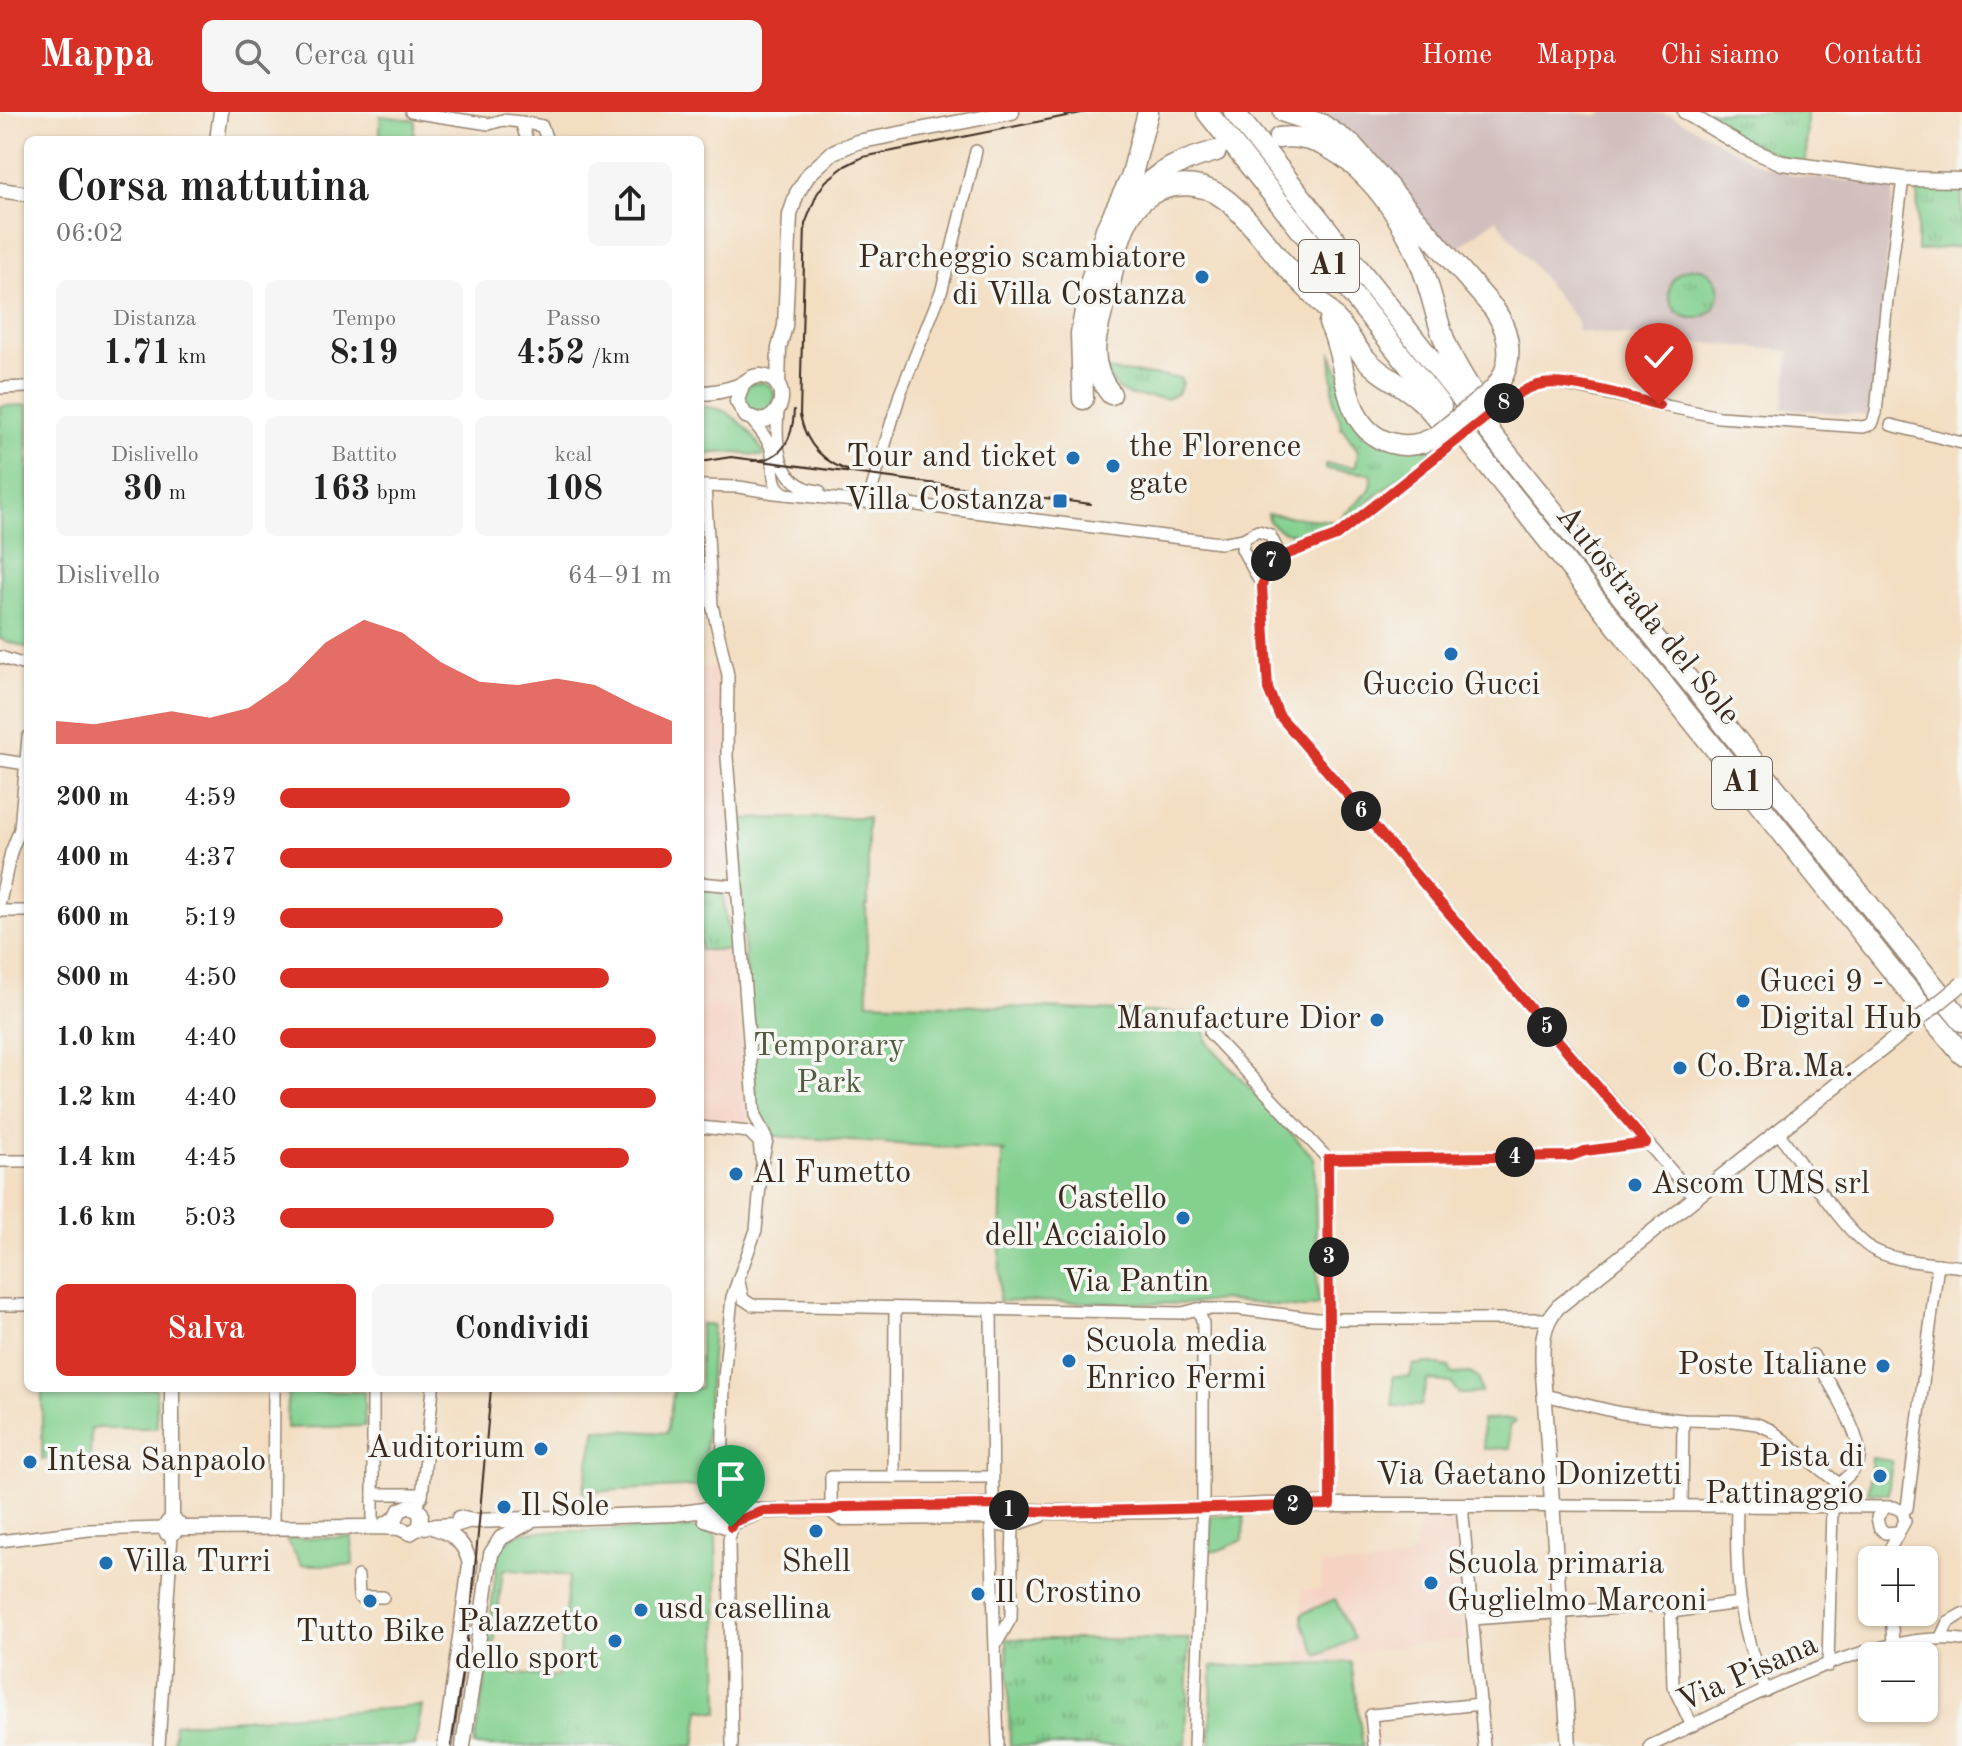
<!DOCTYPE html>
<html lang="it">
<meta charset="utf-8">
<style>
:root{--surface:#fff;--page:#f6f6f6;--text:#222;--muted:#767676;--accent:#d93025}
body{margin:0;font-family:"Old Standard TT",serif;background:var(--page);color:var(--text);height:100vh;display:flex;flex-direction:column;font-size:30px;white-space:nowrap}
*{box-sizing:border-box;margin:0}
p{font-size:26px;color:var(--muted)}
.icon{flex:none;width:44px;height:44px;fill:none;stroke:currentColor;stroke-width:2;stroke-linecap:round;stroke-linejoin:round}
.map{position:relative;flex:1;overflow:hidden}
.sheet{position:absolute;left:24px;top:24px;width:680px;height:1256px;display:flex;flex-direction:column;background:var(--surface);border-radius:12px;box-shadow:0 2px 6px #0004}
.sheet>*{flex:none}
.fabs{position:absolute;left:1858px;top:1434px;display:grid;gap:16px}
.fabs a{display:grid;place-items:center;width:80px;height:80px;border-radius:12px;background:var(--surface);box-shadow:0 2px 6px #0004;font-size:40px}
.pin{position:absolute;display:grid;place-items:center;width:68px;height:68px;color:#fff;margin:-82px -34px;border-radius:50% 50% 50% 0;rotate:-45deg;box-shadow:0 0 8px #0007}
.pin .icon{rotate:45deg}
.km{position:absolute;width:40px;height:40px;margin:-20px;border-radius:50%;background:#222;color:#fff;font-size:22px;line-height:40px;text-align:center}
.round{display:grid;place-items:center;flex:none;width:84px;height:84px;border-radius:12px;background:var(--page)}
.head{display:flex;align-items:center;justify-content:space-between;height:136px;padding:0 32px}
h1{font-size:44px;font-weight:700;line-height:60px}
.stats{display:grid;grid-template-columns:repeat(3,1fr);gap:12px;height:136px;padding:8px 32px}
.stats div{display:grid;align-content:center;border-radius:12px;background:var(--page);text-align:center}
.stats b{font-size:34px;font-weight:700}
.stats small{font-size:22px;font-weight:400}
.stats p{font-size:22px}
.chart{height:224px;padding:16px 32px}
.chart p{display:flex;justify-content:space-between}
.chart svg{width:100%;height:144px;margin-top:8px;fill:var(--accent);opacity:.7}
.cta{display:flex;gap:16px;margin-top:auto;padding:16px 32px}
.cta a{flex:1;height:92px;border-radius:12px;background:var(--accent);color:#fff;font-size:32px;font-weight:700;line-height:92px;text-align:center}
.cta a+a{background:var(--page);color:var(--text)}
ul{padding:0 32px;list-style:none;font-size:26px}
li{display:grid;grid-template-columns:128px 96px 1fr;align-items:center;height:60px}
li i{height:20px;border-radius:10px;background:var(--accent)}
header{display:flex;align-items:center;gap:48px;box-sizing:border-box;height:112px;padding:0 40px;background:var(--accent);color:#fff}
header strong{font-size:38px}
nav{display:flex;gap:44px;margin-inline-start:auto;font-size:28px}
.search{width:560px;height:72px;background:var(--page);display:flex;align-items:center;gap:20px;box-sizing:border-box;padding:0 28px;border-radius:12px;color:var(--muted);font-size:30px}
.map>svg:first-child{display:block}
.built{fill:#f5d2c2}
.industrial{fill:#d1bfbd}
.grass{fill:url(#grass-tufts);stroke:#5f7d56;stroke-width:2}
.park{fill:#83d08f;stroke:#5f7d56;stroke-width:2}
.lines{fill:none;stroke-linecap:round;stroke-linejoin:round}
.minor-casing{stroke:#978470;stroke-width:14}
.tertiary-casing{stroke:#978470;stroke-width:17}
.motorway-casing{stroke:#978470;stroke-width:23}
.minor{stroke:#fff;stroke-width:11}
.tertiary{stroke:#fff;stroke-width:14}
.motorway{stroke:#fff;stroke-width:20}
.tram{stroke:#3b2a1e;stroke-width:2}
.minor-bridge-casing{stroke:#978470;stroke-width:14;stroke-linecap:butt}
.tertiary-bridge-casing{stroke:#978470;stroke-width:17;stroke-linecap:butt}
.motorway-bridge-casing{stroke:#978470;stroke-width:23;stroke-linecap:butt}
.minor-bridge{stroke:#fff;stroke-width:11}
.tertiary-bridge{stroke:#fff;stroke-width:14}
.motorway-bridge{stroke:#fff;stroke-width:20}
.route-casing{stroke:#fff;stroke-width:16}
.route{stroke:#d93025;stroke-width:10}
.poi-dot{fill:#1f6fb2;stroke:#f6f6f2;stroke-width:3}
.labels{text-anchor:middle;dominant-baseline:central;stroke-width:7;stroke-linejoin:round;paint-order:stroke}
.shield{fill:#f6f6f2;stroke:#73675e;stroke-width:2}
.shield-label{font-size:30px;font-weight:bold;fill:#3b2a1e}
.poi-label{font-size:32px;fill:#3b2a1e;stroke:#f6f6f2;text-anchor:start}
.street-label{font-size:32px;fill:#3b2a1e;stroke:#f6f6f2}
.park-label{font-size:32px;fill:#515c40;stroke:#f6f6f2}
</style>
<header>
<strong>Mappa</strong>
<div class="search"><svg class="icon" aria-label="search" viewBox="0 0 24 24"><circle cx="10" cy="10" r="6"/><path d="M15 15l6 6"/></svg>Cerca qui</div>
<nav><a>Home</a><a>Mappa</a><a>Chi siamo</a><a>Contatti</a></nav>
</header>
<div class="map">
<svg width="1962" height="1634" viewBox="0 0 1962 1634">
<defs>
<pattern id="grass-tufts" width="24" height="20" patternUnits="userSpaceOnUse" patternTransform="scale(2)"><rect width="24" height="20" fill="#83d08f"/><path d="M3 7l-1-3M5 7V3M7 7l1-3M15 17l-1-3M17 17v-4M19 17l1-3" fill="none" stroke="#6ca974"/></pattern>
</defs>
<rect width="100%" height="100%" fill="#f6f6f2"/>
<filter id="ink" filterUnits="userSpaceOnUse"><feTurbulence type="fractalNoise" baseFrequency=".0125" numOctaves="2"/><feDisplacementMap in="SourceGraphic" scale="16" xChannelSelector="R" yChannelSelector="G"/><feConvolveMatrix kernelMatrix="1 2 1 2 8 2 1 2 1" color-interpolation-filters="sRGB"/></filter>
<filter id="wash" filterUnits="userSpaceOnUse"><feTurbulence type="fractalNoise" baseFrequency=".006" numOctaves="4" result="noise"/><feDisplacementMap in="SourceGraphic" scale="32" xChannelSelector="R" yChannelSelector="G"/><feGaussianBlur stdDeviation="1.8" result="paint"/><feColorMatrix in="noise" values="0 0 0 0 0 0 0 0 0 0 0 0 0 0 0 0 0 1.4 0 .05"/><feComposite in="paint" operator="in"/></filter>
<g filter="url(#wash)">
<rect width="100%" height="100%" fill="#f3dec2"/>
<g class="built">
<path d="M700 555H714L726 561 731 762 700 760Z"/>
<path d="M700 838H731L750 1012 700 1009Z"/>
<path d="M1418 1402 1456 1404 1465 1527 1351 1540V1548L1300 1550 1302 1478H1320L1323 1453H1368L1403 1447 1416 1438Z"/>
</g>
<path class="industrial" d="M1310 0H1570L1600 4 1605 0H1642L1671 3 1757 51 1791 63 1894 74 1871 304 1783 296 1790 239 1577 219V209L1496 107 1454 139Z"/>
<g class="grass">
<path d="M1685 0H1807L1806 56Z"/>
<path d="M1918 68H1962V134L1917 139Z"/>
<circle cx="1694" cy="181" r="25"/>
<path d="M1331 239 1362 322 1443 330 1344 410 1327 420 1302 426V424C1288 421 1280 421 1269 409L1268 402 1337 410 1371 376 1372 362 1325 357V352L1356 355 1358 339 1343 317H1341L1340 307 1334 293Z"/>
<path d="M1104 258 1180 266 1183 271 1178 281 1167 287 1129 283 1119 278Z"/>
<circle cx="759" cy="286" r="16"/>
<path d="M700 776 722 777 731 838H700Z"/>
<path d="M1007 1527H1189L1186 1634H1010Z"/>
</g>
<g class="park">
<path d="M380 4 415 8 413 28H380Z"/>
<path d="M28 293V536L0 527V294Z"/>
<path d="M700 294C708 295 719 296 726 300 740 308 760 329 764 344 743 342 721 337 700 344Z"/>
<path d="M868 705V793H866L868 890 1202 902 1207 930 1314 1046 1318 1193 1303 1196 1220 1188 1192 1192 999 1189 1002 1040 1006 1039 773 1024 772 1015 763 1013 758 1007 734 707Z"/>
<path d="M700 1212 713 1213 703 1374 583 1380 596 1317 667 1321 674 1276H700Z"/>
<path d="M1427 1251 1449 1255 1452 1262 1470 1261 1478 1265 1481 1281 1459 1282 1451 1271 1427 1268 1421 1294H1393V1264L1410 1265 1413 1253Z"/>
<path d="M42 1276H156L157 1316H91L90 1347H42Z"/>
<path d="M288 1279 364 1280 365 1314 287 1316Z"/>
<path d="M1514 1307 1515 1310 1509 1314 1510 1336 1484 1337 1482 1308Z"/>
<path d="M1872 1346 1892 1349 1888 1382 1868 1380Z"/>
<path d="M1244 1403 1243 1428 1220 1438 1209 1439 1211 1404Z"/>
<path d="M707 1416 716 1425 719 1600 700 1597 695 1634H474L486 1560 558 1565 569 1464 503 1457 494 1532H487L498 1444C502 1433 513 1422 526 1420Z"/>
<path d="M352 1425 353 1453H302L286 1427Z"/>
<path d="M1335 1487 1354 1527 1318 1544 1302 1510V1502Z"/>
<path d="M1351 1550 1363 1634H1210L1212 1555Z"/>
<path d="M422 1594 415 1634H173L174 1612Z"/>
</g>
</g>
<g filter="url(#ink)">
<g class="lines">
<g class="minor-casing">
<g id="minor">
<path d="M411 0 489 12 503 8 521 10"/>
<path d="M527 28 521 10 542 14 547 28"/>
<path d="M0 276 28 275"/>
<path d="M1499 295 1527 277 1542 272H1561L1719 305 1863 315 1872 312 1876 301 1887 187 1903 67"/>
<path d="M778 299C775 332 777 374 819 379"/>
<path d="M751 307C758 316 766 324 770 334 777 351 767 373 786 382"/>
<path d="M1891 313 1962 331"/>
<path d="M701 374 739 375 775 381 894 393 909 392 1220 431 1244 427"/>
<path d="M705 374 712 493 728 563 727 645 755 1004 767 1028 762 1051 756 1118 732 1185 724 1266 722 1376 729 1388"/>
<path d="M870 383 900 282 942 177 976 39"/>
<path d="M1272 447 1336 424 1448 335"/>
<path d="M1262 473 1242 437 1245 426 1258 419 1270 423 1276 435 1262 473 1268 577 1279 603 1694 1085"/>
<path d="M0 545 28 554"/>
<path d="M0 648 26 652"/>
<path d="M700 771 735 774"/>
<path d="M0 790 11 740 20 717 28 625"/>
<path d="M0 799H28"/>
<path d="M1210 921 1328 1047 1330 1393"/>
<path d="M700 1015 749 1020 759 1030 761 1046"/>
<path d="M1777 1019C1799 1047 1847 1126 1876 1139 1901 1151 1935 1151 1962 1155"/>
<path d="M1328 1047 1571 1044 1585 1039 1646 1031"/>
<path d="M0 1049H28"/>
<path d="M739 1170 743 1187 752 1193 1182 1201 1198 1197H1239L1317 1207H1549"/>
<path d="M0 1193H28"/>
<path d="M991 1197 993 1393"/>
<path d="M1813 1243C1825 1263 1864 1325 1859 1347 1856 1358 1847 1365 1839 1372"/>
<path d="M1544 1283 1621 1301 1683 1308 1734 1309 1757 1312 1771 1318 1839 1372 1837 1395"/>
<path d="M894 1365 895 1196"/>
<path d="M373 1382H422"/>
<path d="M1682 1392 1683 1308"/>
<path d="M1462 1393 1484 1634"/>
<path d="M1551 1393 1894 1395 1902 1399 1905 1409 1887 1442"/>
<path d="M1737 1393C1735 1463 1738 1514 1766 1579"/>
<path d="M1886 1395 1877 1405 1879 1415 1885 1421 1897 1420"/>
<path d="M415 1396 422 1384 433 1276"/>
<path d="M831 1398V1365H992"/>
<path d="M1902 1399 1907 1396 1938 1152"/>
<path d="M991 1409 998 1634"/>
<path d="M373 1415V1276"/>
<path d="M273 1417 274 1276"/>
<path d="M0 1429 89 1418 165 1416"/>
<path d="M358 1464 359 1485H383"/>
<path d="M1671 1500 1673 1574 1692 1614"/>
<path d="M1671 1500 1739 1491"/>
<path d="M1891 1500 1893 1531"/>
<path d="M1473 1507 1660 1493 1668 1495 1671 1500"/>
<path d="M1941 1525 1948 1510 1962 1502"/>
<path d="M996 1532 1011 1506 1013 1410"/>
<path d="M1828 1554 1832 1395"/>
<path d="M159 1634 172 1422"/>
<path d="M732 1634 729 1428 733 1410"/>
<path d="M1194 1634 1203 1386V1211L1198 1197"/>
<path d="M1374 1634 1371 1603 1481 1592"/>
<path d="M1650 1634C1733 1595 1871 1516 1962 1528"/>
</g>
</g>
<g class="tertiary-casing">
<g id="tertiary">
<path d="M1685 0 1744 35 1782 51 1903 67 1962 68"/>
<path d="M217 28 221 0"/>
<path d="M0 78 28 82"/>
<path d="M778 274 779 236 785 214 790 103 797 81 809 62 833 40 857 30 1012 0"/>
<path d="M700 281C712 281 727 278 738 274 747 270 751 263 761 264 789 267 786 302 763 309L746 304 737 289 742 273"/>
<path d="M172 1276V1408"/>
<path d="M831 1398 841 1406 988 1405C1002 1421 1021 1408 1039 1404"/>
<path d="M459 1406 473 1409 674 1402 704 1398 712 1394"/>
<path d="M705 1407 725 1414 760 1400"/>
<path d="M713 1409 710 1402 712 1394 724 1387 743 1396 764 1399 993 1393 1009 1398 1055 1400 1164 1399 1264 1393H1551"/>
<path d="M382 1414 396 1406 400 1398 410 1394 421 1401 420 1415"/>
<path d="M179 1416 178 1411 173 1408 168 1410 165 1415 167 1421 172 1422 179 1416 380 1415 399 1416 410 1421 420 1415 455 1413 468 1409"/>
<path d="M435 1416C454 1422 466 1432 470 1453L445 1634"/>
<path d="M463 1634 491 1442 501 1426 529 1410"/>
<path d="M1569 1634 1543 1261C1542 1237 1540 1214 1558 1195L1888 932"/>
</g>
</g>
<g class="motorway-casing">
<g id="motorway">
<path d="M1207 0 1441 294"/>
<path d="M1234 0 1467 293"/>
<path d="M1284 0 1321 12 1352 33 1494 197C1513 225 1515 258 1489 282"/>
<path d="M1279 26C1339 18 1390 86 1413 134 1428 163 1433 196 1444 227 1452 248 1464 267 1476 286"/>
<path d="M1132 88C1153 59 1184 48 1216 39"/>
<path d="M1329 211C1350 251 1339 317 1391 331 1408 336 1424 332 1439 323"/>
<path d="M1111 282C1081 245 1101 210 1111 167 1115 146 1119 123 1130 104 1150 70 1196 64 1225 87 1247 104 1264 129 1282 150 1301 171 1322 190 1340 212 1349 223 1356 236 1365 246 1380 264 1401 271 1418 286 1428 294 1435 304 1443 313"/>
<path d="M1083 287 1081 221 1090 172 1106 117 1131 66 1148 0"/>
<path d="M1485 314 1962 909"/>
<path d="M1468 328 1899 867 1962 942"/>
</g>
</g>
<use href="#minor" class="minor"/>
<use href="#tertiary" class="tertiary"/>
<use href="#motorway" class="motorway"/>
<g class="tram">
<path d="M752 349C783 348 793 327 794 298"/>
<path d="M700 350 731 345 1091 392"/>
<path d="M856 361C826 353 806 334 800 303L805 112 817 82 826 69 845 54 863 45 1086 0"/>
<path d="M451 1634 471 1500 491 1276"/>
</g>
<g class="minor-bridge-casing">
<path id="minor-bridge" d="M1448 335 1499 295"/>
</g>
<g class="tertiary-bridge-casing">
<path id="tertiary-bridge" d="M1888 932 1962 872"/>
</g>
<g class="motorway-bridge-casing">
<path id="motorway-bridge" d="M1439 323 1489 282"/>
</g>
<use href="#minor-bridge" class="minor-bridge"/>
<use href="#tertiary-bridge" class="tertiary-bridge"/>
<use href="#motorway-bridge" class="motorway-bridge"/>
</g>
</g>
<g class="lines" filter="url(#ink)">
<g class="route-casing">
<path id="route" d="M731 1415 733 1410 764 1399 831 1398 841 1395 993 1393 1009 1398 1055 1400 1330 1393 1328 1047 1571 1044 1585 1039 1646 1031 1279 603 1268 577 1262 473 1272 448 1336 424 1499 295C1513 285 1526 275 1543 272 1569 267 1632 286 1659 293"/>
</g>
<use href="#route" class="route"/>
</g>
<g class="poi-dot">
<circle cx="1202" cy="165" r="8"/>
<circle cx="1073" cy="346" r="8"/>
<circle cx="1113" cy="354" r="8"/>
<rect x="1052" y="381" width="16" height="16" rx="4"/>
<circle cx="1451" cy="542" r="8"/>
<circle cx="1743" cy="889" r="8"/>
<circle cx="1377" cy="908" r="8"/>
<circle cx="1680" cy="956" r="8"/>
<circle cx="736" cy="1062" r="8"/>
<circle cx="1635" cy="1073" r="8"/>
<circle cx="1183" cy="1106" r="8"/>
<circle cx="1069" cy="1249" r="8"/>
<circle cx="1883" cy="1254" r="8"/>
<circle cx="541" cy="1337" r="8"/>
<circle cx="30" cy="1350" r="8"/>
<circle cx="1880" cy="1364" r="8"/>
<circle cx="504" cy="1395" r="8"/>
<circle cx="816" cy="1419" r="8"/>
<circle cx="106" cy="1451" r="8"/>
<circle cx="1431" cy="1471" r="8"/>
<circle cx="978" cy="1482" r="8"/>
<circle cx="370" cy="1489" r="8"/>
<circle cx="641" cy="1498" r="8"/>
<circle cx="615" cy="1529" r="8"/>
</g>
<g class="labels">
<g class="shield">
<rect x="1299" y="128" width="60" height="52" rx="6"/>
<rect x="1712" y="645" width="60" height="52" rx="6"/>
</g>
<g class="shield-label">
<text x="1329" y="154">A1</text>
<text x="1742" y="671">A1</text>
</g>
<g class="poi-label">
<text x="1186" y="147" text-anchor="end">Parcheggio scambiatore<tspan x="1186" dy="37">di Villa Costanza</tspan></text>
<text x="1129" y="336">the Florence<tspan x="1129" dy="37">gate</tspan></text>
<text x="1057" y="346" text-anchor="end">Tour and ticket</text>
<text x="1044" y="389" text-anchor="end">Villa Costanza</text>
<text x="1451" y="574" text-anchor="middle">Guccio Gucci</text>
<text x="1759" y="871">Gucci 9 -<tspan x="1759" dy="37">Digital Hub</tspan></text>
<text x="1361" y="908" text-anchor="end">Manufacture Dior</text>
<text x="1696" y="956">Co.Bra.Ma.</text>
<text x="752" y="1062">Al Fumetto</text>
<text x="1651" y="1073">Ascom UMS srl</text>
<text x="1167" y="1088" text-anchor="end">Castello<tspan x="1167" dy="37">dell'Acciaiolo</tspan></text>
<text x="1085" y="1231">Scuola media<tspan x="1085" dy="37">Enrico Fermi</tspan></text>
<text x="1867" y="1254" text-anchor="end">Poste Italiane</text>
<text x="525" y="1337" text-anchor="end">Auditorium</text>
<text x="1864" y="1346" text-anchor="end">Pista di<tspan x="1864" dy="37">Pattinaggio</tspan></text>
<text x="46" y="1350">Intesa Sanpaolo</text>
<text x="520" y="1395">Il Sole</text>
<text x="122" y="1451">Villa Turri</text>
<text x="816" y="1451" text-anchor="middle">Shell</text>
<text x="1447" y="1453">Scuola primaria<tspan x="1447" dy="37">Guglielmo Marconi</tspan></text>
<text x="994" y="1482">Il Crostino</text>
<text x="657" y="1498">usd casellina</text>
<text x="599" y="1511" text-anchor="end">Palazzetto<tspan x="599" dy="37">dello sport</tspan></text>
<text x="370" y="1521" text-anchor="middle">Tutto Bike</text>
</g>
<g class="street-label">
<text transform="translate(1647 504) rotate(51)">Autostrada del Sole</text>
<text x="1136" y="1171">Via Pantin</text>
<text x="1529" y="1364">Via Gaetano Donizetti</text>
<text transform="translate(1748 1562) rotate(-24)">Via Pisana</text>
</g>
<g class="park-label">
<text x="829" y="935">Temporary<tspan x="829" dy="37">Park</tspan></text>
</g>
</g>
</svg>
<div class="fabs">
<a>+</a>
<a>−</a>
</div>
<div class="pin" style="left:731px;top:1415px;background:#1e9e55"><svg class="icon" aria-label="arrive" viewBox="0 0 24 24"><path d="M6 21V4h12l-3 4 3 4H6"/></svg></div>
<div class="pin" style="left:1659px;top:293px;background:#d93025"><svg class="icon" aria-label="check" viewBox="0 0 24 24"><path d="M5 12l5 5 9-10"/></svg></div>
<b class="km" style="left:1009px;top:1398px">1</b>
<b class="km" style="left:1293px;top:1393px">2</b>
<b class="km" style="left:1329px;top:1145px">3</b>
<b class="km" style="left:1515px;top:1045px">4</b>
<b class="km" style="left:1547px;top:915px">5</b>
<b class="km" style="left:1361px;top:699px">6</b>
<b class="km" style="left:1271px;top:449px">7</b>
<b class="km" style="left:1504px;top:291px">8</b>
<section class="sheet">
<div class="head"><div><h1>Corsa mattutina</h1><p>06:02</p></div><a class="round"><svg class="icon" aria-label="share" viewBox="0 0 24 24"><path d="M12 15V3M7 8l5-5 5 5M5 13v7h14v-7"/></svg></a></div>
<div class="stats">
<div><p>Distanza</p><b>1.71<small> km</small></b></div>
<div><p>Tempo</p><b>8:19</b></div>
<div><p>Passo</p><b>4:52<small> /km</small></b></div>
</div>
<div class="stats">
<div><p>Dislivello</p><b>30<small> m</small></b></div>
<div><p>Battito</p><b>163<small> bpm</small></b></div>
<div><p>kcal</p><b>108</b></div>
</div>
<div class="chart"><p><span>Dislivello</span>64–91 m</p>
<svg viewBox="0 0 160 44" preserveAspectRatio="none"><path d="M0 44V37L10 38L20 36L30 34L40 36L50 33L60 25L70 13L80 6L90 10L100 19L110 25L120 26L130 24L140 26L150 32L160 37V44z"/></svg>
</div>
<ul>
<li><b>200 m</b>4:59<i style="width:74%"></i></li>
<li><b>400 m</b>4:37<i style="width:100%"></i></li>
<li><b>600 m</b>5:19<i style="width:57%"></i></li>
<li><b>800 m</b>4:50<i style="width:84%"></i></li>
<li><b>1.0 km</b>4:40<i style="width:96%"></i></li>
<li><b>1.2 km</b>4:40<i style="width:96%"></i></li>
<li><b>1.4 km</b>4:45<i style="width:89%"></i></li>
<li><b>1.6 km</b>5:03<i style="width:70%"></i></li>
</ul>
<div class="cta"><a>Salva</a><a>Condividi</a></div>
</section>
</div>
